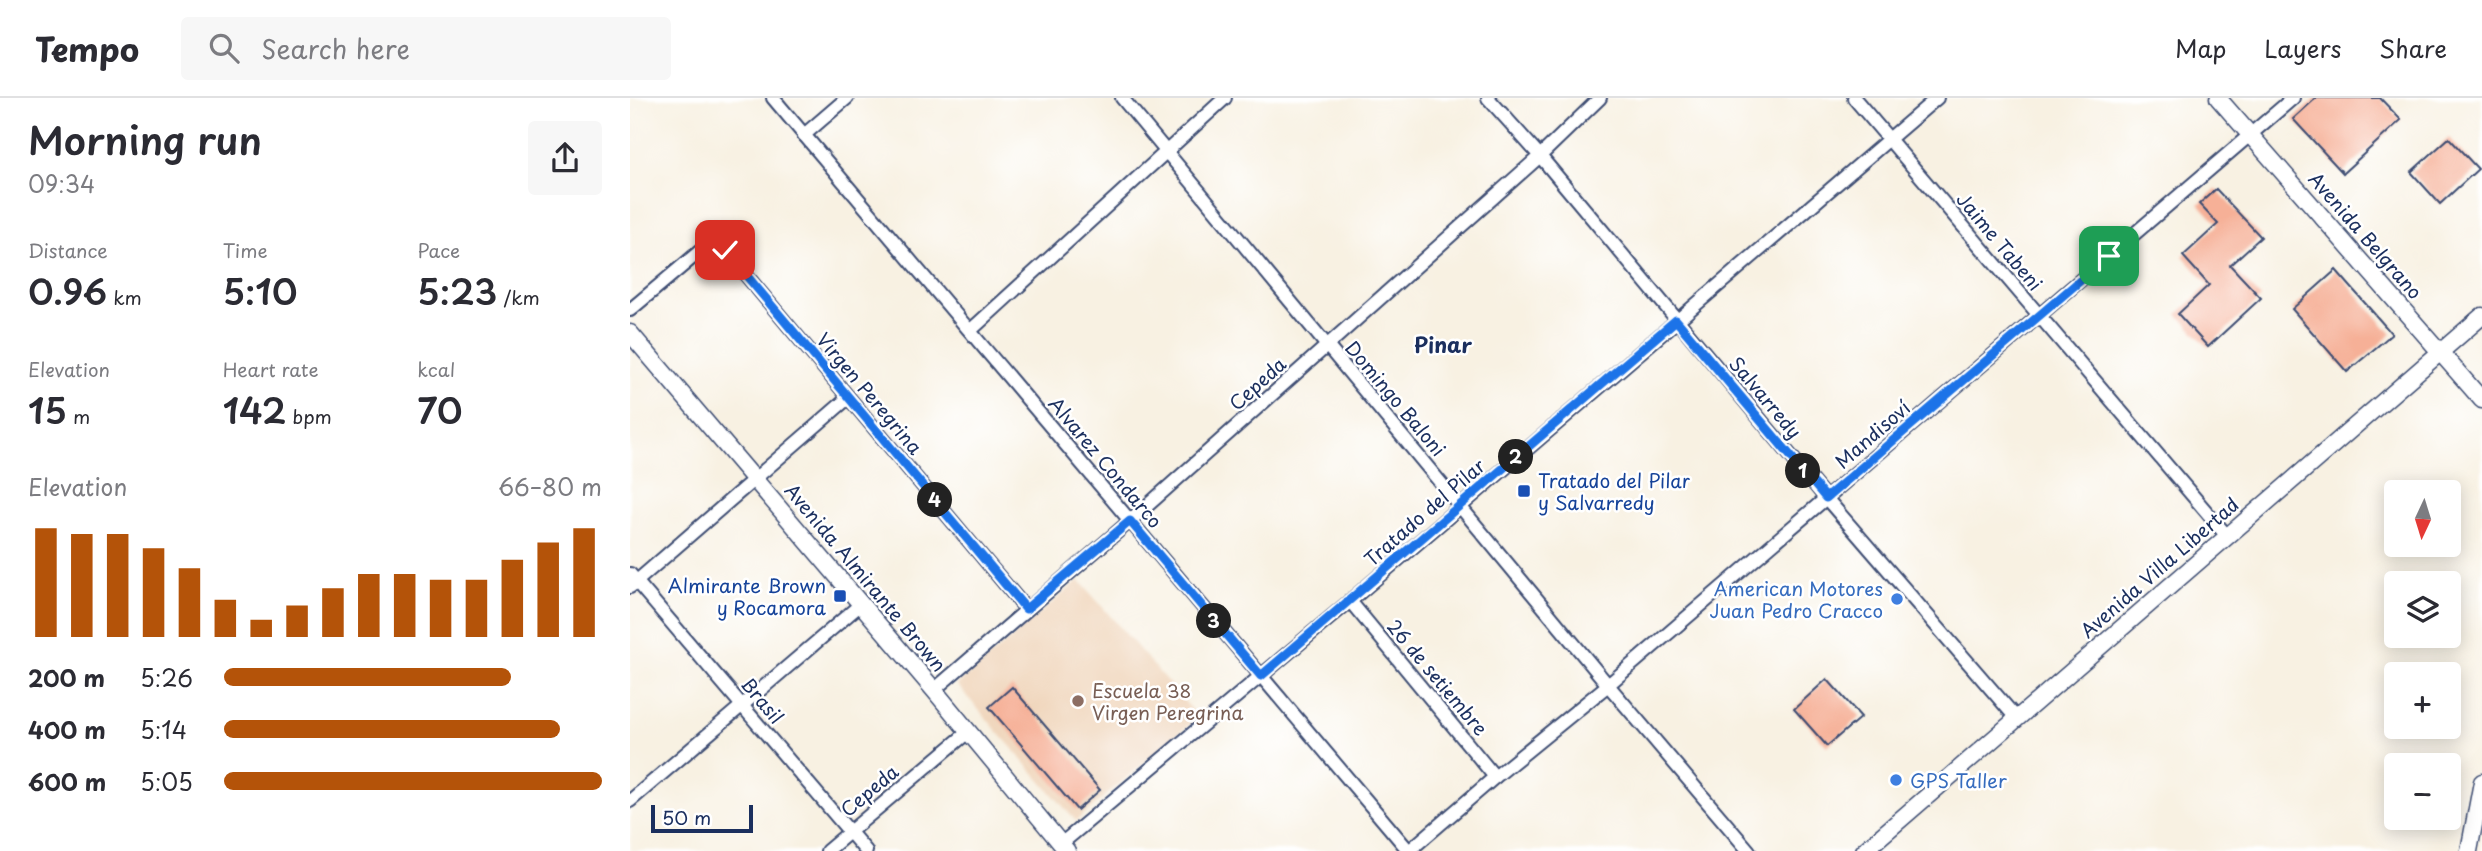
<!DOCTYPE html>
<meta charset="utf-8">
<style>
:root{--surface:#fff;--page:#f7f7f7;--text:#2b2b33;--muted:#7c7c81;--line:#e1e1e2;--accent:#b45309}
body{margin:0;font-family:"Playpen Sans",sans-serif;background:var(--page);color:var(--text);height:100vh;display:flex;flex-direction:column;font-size:26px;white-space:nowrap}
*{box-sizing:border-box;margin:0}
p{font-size:23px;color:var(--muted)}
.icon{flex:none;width:38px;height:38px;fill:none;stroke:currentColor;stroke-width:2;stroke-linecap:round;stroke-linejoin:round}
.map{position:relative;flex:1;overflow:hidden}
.side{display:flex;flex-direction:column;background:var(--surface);width:630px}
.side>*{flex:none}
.needle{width:46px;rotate:184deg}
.tools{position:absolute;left:1754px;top:382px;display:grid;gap:14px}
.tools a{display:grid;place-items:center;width:77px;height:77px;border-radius:7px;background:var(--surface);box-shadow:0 4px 18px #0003;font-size:35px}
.scale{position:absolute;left:21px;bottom:18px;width:102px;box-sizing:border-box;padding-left:7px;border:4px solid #1b2f5e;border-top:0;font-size:19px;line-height:24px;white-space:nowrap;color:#1b2f5e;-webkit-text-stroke:5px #fff;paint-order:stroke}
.pin{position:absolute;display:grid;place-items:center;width:60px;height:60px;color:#fff;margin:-30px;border-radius:14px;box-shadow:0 4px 10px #0006}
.km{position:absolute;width:35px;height:35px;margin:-18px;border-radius:50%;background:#222;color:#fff;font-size:19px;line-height:35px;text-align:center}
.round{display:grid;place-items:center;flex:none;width:74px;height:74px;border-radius:7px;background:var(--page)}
.headline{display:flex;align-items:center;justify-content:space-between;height:119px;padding:0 28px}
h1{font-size:38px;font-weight:600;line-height:52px}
.stats{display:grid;grid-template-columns:repeat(3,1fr);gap:10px;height:119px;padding:7px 28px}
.stats div{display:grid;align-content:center}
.stats b{font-size:35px;font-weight:600}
.stats small{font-size:19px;font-weight:400}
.stats p{font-size:19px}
.chart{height:196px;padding:14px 28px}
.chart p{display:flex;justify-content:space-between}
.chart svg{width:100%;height:126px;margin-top:7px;stroke:var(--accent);stroke-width:6}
ul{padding:0 28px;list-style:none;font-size:23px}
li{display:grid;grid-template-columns:112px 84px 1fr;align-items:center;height:52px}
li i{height:18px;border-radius:9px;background:var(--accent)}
header{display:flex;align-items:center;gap:42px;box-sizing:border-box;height:98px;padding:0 35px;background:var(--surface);border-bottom:2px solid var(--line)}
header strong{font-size:33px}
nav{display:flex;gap:38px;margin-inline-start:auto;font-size:24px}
.search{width:490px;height:63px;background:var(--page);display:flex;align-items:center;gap:18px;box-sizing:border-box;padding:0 24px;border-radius:7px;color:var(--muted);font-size:26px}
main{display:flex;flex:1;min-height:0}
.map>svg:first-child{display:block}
.built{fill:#f0d6bc}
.building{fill:#f6b097}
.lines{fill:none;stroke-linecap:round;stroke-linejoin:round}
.street-casing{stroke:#3c4c72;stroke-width:16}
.secondary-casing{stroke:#3c4c72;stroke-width:19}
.street{stroke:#fff;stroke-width:12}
.secondary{stroke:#fff;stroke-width:16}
.route-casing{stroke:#fff;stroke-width:14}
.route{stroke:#1a73e8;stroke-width:9}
.transit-dot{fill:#1a4fb4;stroke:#fff;stroke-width:2.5}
.shop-dot{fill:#3f7fe0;stroke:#fff;stroke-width:2.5}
.education-dot{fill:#8d6e63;stroke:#fff;stroke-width:2.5}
.labels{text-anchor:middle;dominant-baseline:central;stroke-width:5;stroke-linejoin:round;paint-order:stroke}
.street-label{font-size:19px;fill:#1b2f5e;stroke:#fff}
.transit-label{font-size:19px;fill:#164399;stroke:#fff;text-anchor:start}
.shop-label{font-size:19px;fill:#366cbe;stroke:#fff;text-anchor:end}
.education-label{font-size:19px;fill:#785e54;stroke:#fff;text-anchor:start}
.neighbourhood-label{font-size:21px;font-weight:bold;fill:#1b2f5e;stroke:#fff}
</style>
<header>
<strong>Tempo</strong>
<div class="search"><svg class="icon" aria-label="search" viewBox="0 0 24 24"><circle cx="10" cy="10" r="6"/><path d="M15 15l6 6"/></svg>Search here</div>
<nav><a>Map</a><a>Layers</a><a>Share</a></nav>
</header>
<main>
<section class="side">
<div class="headline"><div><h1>Morning run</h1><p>09:34</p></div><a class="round"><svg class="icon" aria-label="share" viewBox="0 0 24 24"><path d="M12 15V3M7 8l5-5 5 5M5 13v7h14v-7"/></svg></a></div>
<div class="stats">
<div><p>Distance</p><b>0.96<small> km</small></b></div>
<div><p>Time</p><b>5:10</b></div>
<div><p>Pace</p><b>5:23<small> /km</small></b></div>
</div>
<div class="stats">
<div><p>Elevation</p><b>15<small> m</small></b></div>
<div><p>Heart rate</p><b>142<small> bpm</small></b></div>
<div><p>kcal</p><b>70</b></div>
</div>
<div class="chart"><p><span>Elevation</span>66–80 m</p>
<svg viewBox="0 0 160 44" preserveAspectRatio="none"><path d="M5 44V6M15 44V8M25 44V8M35 44V13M45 44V20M55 44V31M65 44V38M75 44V33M85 44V27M95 44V22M105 44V22M115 44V24M125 44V24M135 44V17M145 44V11M155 44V6"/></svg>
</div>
<ul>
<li><b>200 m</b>5:26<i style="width:76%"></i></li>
<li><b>400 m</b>5:14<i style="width:89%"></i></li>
<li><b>600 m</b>5:05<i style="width:100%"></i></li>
</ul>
</section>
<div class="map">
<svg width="1852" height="753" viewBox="0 0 1852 753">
<rect width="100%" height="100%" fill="#fff"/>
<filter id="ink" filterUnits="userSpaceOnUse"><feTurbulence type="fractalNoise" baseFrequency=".0143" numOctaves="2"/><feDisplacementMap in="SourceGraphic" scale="14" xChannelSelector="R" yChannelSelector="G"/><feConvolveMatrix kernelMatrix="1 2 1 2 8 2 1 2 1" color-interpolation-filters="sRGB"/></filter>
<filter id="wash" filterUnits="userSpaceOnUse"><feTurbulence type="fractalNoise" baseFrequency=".00686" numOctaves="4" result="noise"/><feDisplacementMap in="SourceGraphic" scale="28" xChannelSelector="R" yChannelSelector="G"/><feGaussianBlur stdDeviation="1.57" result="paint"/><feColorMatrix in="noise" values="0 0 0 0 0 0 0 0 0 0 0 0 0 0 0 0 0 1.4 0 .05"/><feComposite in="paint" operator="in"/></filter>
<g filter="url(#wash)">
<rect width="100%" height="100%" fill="#f8f1e2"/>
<path class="built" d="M449 482 568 619 446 723 327 587Z"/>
<g id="blocks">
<g class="building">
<path d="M1686 0H1750L1771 22 1713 75 1663 21Z"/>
<path d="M1819 40 1848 71 1810 106 1781 74Z"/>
<path d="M1586 91 1631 139 1600 167 1631 200 1578 249 1548 216 1579 187 1553 158 1588 126 1569 106Z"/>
<path d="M1706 172 1762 236 1717 274 1662 211Z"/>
<path d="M1197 581 1231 619 1197 648 1164 611Z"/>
<path d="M382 589 470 692 447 712 359 609Z"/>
</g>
</g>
</g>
<g filter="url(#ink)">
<use href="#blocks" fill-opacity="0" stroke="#3c4c72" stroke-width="2"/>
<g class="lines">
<g class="street-casing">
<g id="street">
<path d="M143 0 779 753"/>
<path d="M492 0 978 587 1119 753"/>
<path d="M858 0 910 58 1196 400 1387 621"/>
<path d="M1224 0 1597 438"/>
<path d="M174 37 217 0"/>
<path d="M0 212 75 149 87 148 95 152 396 511"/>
<path d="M341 232 595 0"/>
<path d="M0 476 236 753"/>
<path d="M0 489 218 300"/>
<path d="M720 503 865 679"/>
<path d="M304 592 500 423 910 58 970 0"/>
<path d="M0 703 231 506"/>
<path d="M431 746 720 503 1307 0"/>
<path d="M197 753 338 634"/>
<path d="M779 753 865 679 978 587 1663 0"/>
</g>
</g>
<g class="secondary-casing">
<g id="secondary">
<path d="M1588 0 1852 302"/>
<path d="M0 235 304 592 437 753"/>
<path d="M1234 753 1852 218"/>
<path d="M1839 753 1852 684"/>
</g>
</g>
<use href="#street" class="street"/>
<use href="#secondary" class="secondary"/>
</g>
</g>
<g class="lines" filter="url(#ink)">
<g class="route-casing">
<path id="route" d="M95 152 396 511 500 423 631 578 1046 222 1196 400 1479 158"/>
</g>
<use href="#route" class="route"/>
</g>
<g class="transit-dot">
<rect x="887" y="386" width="14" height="14" rx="3.5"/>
<rect x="203" y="491" width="14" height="14" rx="3.5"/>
</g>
<g class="shop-dot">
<circle cx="1267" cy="501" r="7"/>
<circle cx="1266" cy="682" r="7"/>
</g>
<circle class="education-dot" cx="448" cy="603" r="7"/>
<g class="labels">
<g class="street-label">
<text transform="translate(1736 137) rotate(49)">Avenida Belgrano</text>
<text transform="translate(1370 143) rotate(50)">Jaime Tabeni</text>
<text transform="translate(627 285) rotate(-42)">Cepeda</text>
<text transform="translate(240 295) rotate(50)">Virgen Peregrina</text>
<text transform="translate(1136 299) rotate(50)">Salvarredy</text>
<text transform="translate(766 300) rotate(50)">Domingo Baloni</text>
<text transform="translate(1242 336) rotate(-41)">Mandisoví</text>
<text transform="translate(476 364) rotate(50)">Alvarez Condarco</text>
<text transform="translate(794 414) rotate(-41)">Tratado del Pilar</text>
<text transform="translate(1529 469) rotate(-41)">Avenida Villa Libertad</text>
<text transform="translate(236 479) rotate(50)">Avenida Almirante Brown</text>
<text transform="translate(808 579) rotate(50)">26 de setiembre</text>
<text transform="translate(133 602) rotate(50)">Brasil</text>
<text transform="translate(239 692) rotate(-40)">Cepeda</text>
</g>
<g class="transit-label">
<text x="908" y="382">Tratado del Pilar<tspan x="908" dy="22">y Salvarredy</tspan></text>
<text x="196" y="487" text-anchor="end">Almirante Brown<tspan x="196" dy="22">y Rocamora</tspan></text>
</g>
<g class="shop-label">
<text x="1253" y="490">American Motores<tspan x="1253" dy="22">Juan Pedro Cracco</tspan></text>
<text x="1280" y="682" text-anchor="start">GPS Taller</text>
</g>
<g class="education-label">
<text x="462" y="592">Escuela 38<tspan x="462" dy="22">Virgen Peregrina</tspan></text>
</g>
<g class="neighbourhood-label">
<text x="813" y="246">Pinar</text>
</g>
</g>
</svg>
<div class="tools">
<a><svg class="needle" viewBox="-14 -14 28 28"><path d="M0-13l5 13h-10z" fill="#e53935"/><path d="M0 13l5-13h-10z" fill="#7c7c81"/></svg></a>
<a><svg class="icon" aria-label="layers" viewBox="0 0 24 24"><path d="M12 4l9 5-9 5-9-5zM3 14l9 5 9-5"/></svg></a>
<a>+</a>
<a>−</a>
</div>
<div class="scale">50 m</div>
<div class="pin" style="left:1479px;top:158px;background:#1e9e55"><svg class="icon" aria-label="arrive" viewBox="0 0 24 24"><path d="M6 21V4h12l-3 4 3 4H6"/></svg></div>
<div class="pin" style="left:95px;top:152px;background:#d93025"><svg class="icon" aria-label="check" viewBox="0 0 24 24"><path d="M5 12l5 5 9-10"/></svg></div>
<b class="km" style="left:1173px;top:373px">1</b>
<b class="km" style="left:886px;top:359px">2</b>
<b class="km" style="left:584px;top:523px">3</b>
<b class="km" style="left:305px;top:402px">4</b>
</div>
</main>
